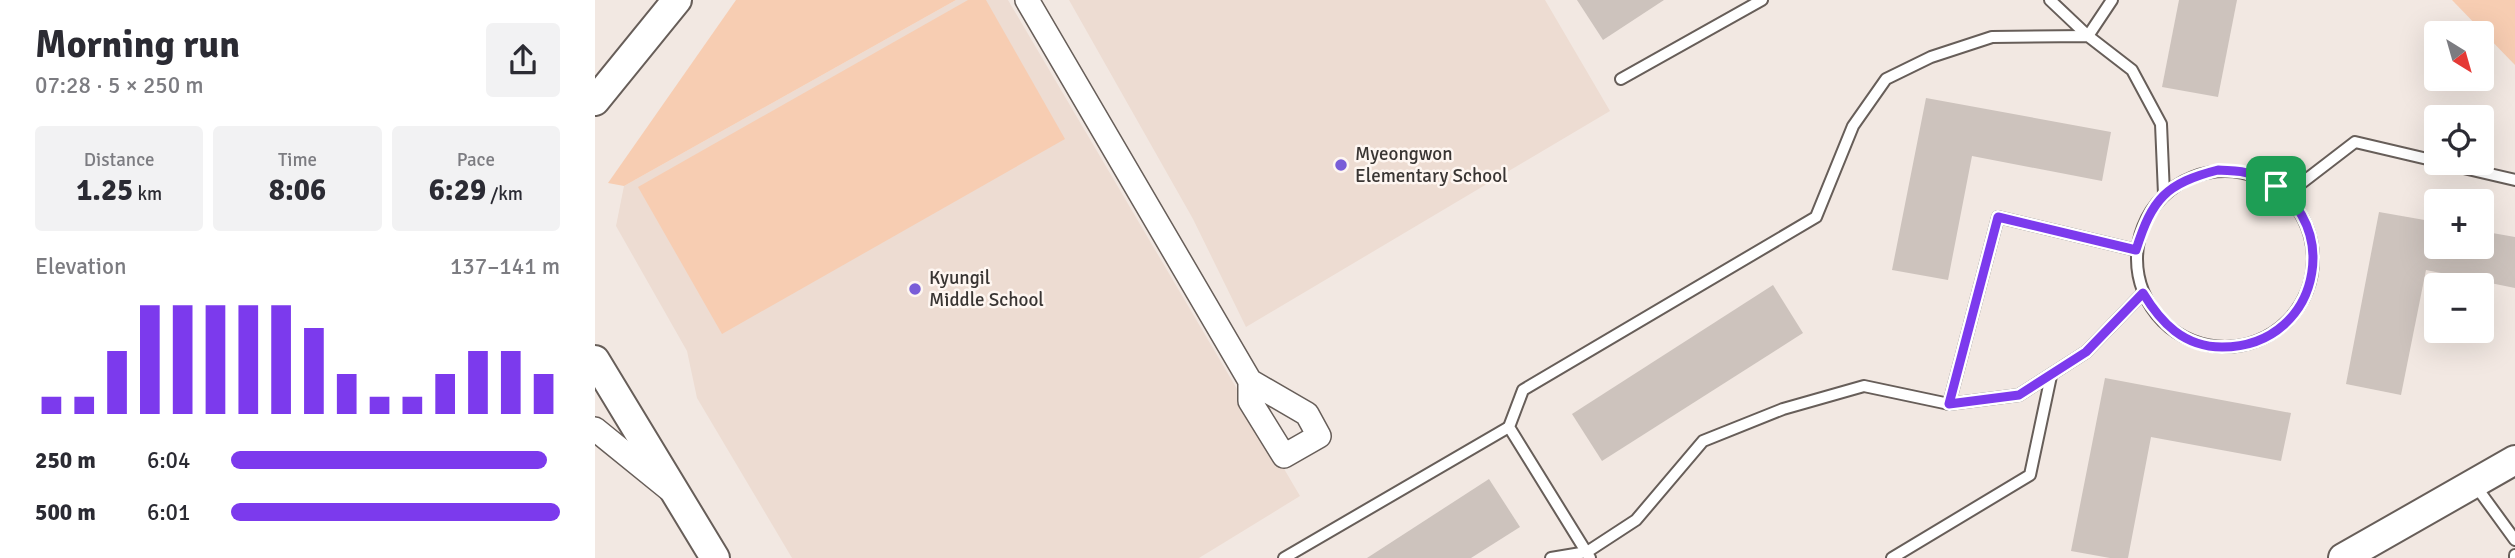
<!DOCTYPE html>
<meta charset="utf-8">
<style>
:root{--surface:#fff;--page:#f2f2f3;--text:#2b2b33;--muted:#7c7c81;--accent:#7c3aed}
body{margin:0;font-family:Signika,sans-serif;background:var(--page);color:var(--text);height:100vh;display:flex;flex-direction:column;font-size:26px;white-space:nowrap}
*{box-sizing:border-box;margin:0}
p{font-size:23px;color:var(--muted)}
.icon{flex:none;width:38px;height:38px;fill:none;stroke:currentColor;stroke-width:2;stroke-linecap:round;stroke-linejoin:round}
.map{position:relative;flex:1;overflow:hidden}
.drawer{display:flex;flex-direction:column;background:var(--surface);width:595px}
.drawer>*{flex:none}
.needle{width:46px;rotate:143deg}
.fabs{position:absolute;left:1829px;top:21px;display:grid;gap:14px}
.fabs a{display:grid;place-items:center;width:70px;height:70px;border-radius:7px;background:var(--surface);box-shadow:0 7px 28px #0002;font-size:35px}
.pin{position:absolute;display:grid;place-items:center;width:60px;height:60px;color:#fff;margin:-30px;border-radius:14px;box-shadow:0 4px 10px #0006}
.round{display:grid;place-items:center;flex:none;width:74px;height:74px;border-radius:7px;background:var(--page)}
.overview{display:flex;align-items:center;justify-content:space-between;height:119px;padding:0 35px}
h1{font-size:38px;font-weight:700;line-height:52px}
.figures{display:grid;grid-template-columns:repeat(3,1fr);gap:10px;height:119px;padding:7px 35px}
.figures div{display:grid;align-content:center;border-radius:7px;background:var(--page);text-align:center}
.figures b{font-size:30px;font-weight:700}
.figures small{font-size:19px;font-weight:400}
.figures p{font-size:19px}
.chart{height:196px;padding:14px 35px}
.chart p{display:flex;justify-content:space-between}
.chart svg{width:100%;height:126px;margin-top:7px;stroke:var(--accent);stroke-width:6}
ul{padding:0 35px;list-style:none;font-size:23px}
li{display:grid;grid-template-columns:112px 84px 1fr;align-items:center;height:52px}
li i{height:18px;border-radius:9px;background:var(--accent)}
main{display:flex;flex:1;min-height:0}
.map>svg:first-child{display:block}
.built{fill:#eddcd2}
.green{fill:#f7cdb2}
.building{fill:#cdc3bd}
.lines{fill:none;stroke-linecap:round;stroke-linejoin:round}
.service-casing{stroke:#675e59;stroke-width:14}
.minor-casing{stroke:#675e59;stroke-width:26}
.tertiary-casing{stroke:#675e59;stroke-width:32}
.service{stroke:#fff;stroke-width:10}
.minor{stroke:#fff;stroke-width:23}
.tertiary{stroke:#fff;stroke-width:28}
.route-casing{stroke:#fff;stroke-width:14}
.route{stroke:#7c3aed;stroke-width:9}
.poi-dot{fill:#795dd8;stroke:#fef6f1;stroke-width:2.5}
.labels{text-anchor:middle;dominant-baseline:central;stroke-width:5;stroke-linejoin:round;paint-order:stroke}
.poi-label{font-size:19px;fill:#393533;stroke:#fef6f1;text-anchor:start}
</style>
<main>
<section class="drawer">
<div class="overview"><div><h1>Morning run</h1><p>07:28 · 5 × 250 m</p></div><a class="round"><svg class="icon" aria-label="share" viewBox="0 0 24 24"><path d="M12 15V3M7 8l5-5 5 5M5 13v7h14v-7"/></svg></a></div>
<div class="figures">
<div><p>Distance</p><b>1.25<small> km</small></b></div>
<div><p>Time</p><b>8:06</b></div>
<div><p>Pace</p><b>6:29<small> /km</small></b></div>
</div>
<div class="chart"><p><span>Elevation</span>137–141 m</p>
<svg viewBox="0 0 160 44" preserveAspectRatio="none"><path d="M5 44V38M15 44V38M25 44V22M35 44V6M45 44V6M55 44V6M65 44V6M75 44V6M85 44V14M95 44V30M105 44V38M115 44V38M125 44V30M135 44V22M145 44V22M155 44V30"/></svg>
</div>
<ul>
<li><b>250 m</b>6:04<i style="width:96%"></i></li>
<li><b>500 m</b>6:01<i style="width:100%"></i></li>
</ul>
</section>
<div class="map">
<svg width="1920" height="558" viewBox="0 0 1920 558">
<rect width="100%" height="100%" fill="#f2e8e2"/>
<g class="built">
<path d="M361 0H413L705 496 604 558H197L102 398 92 351 21 226 29 186Z"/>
<path d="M474 0H950L1015 111 651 327 598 219Z"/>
</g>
<g class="green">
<path d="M141 0H361L29 186 13 183Z"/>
<path d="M373 0H391L470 139 127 334 43 187Z"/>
<path d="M1857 0H1920V65Z"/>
</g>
<g class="building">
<path d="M982 0H1069L1008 40Z"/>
<path d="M1584 0H1642L1623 97 1567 87Z"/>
<path d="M1331 98 1516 132 1507 181 1377 156 1353 280 1297 270Z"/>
<path d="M1784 212 1841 222V247H1886V231L1920 237V288L1831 270 1806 395 1751 384Z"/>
<path d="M1178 285 1208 333 1007 461 977 414Z"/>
<path d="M1510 378 1696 413 1686 461 1556 437 1533 558H1515L1476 551Z"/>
<path d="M894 479 925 527 876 558H772Z"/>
</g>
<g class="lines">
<g class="service-casing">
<g id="service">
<path d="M1455 0 1493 36 1517 0"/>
<path d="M1026 79 1167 0"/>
<path d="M1847 163 1920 180"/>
<circle cx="1630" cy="259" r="88"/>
<path d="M1691 195 1760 142 1841 161"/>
<path d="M1354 404 1403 217 1541 250"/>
<path d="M1880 485 1920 540"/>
<path d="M689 558 914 427"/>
<path d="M956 558 992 552 1041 520 1108 441 1188 409 1269 386 1354 404 1424 395 1491 352 1548 293"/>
<path d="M995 558 914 427 928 390 1221 217 1258 126 1291 79 1336 57 1397 37 1493 36 1537 70 1566 124 1569 194"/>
<path d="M1297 558 1435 475 1456 376"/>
<path d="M1920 558V555"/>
</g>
</g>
<g class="minor-casing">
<g id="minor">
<path d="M432 0 655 381 712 414 724 436 689 456 655 401V381"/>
<path d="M0 429 74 489"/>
</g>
</g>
<g class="tertiary-casing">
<g id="tertiary">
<path d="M0 101 82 0"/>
<path d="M0 360 120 558"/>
<path d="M1748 558 1920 460"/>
</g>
</g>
<use href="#service" class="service"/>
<use href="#minor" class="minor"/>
<use href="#tertiary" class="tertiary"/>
</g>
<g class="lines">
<g class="route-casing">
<path id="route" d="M1623 170C1633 171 1646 170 1655 174 1753 207 1731 347 1627 347 1589 347 1566 323 1548 293L1491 352 1424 395 1354 404 1403 217 1541 250C1557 199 1571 183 1623 170Z"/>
</g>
<use href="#route" class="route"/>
</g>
<g class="poi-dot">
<circle cx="746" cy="165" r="7"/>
<circle cx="320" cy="289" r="7"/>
</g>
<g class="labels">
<g class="poi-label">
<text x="760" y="154">Myeongwon<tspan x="760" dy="22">Elementary School</tspan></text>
<text x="334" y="278">Kyungil<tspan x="334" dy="22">Middle School</tspan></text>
</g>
</g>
</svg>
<div class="fabs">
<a><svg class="needle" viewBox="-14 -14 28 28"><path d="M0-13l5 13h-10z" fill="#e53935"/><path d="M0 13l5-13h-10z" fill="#7c7c81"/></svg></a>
<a><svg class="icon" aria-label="locate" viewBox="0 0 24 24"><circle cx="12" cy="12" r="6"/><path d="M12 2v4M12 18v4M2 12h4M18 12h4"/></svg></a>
<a>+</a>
<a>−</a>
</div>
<div class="pin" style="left:1681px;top:186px;background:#1e9e55"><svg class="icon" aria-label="arrive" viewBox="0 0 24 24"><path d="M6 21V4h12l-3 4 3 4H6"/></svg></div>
</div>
</main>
